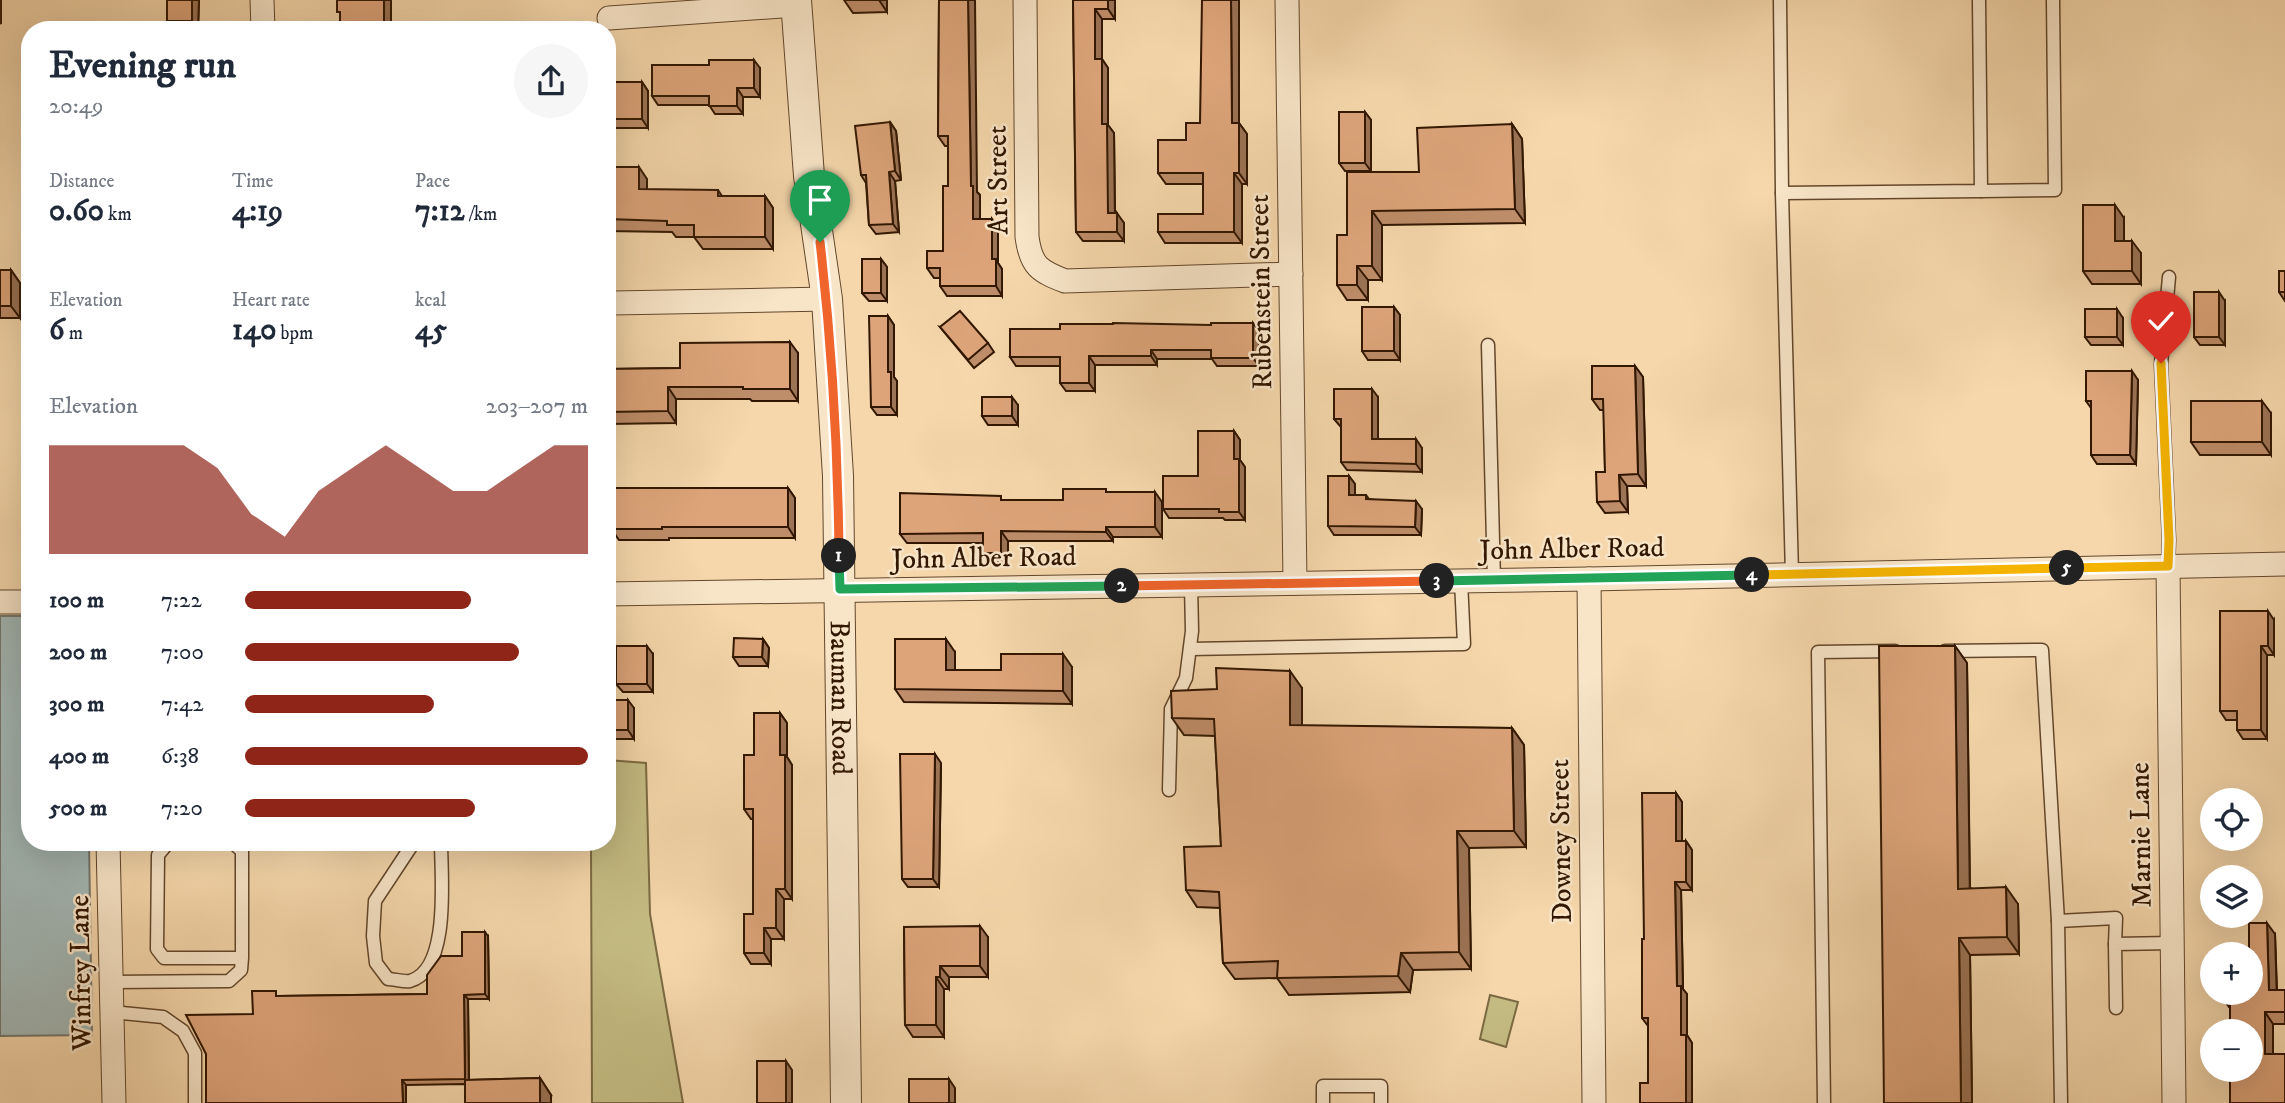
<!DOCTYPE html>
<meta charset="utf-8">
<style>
:root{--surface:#fff;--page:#f6f6f7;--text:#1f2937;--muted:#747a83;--accent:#8f2418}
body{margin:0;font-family:"IM FELL DW Pica",serif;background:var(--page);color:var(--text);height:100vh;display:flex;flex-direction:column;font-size:26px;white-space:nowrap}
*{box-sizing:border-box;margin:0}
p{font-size:23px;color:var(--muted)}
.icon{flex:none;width:38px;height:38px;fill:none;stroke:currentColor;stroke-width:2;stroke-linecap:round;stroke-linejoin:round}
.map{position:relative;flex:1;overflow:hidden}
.drawer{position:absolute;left:21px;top:21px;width:595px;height:830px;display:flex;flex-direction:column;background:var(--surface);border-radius:28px;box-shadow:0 7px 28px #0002}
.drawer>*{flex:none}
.buttons{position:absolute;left:2200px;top:788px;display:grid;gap:14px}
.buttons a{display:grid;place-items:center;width:63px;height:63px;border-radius:50%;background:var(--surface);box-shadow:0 7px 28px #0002;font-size:35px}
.pin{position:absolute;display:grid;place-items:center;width:60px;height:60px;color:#fff;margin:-72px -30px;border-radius:50% 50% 50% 0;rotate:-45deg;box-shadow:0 0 7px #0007}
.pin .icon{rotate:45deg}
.km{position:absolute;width:35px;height:35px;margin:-18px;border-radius:50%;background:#222;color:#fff;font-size:19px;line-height:35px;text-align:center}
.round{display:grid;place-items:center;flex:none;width:74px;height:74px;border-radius:37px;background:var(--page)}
.summary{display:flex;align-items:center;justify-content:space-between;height:119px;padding:0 28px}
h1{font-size:38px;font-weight:700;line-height:52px}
.metrics{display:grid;grid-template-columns:repeat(3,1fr);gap:10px;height:119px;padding:7px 28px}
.metrics div{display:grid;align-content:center}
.metrics b{font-size:30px;font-weight:700}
.metrics small{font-size:19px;font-weight:400}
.metrics p{font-size:19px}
.chart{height:196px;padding:14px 28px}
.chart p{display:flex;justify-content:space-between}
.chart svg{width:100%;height:126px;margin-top:7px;fill:var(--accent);opacity:.7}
ul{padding:0 28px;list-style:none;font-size:23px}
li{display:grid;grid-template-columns:112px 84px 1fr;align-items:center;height:52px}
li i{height:18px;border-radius:9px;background:var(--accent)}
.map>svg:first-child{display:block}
.green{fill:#c4bc83;stroke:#7b6a42;stroke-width:2}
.water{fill:#a2b7b5;stroke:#75776d;stroke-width:2}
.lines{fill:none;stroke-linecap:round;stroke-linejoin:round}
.service-casing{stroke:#63472b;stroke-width:15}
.minor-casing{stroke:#63472b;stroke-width:25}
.tertiary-casing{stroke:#63472b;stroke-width:32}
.service{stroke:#f8e5c8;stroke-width:12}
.minor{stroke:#f8e5c8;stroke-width:23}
.tertiary{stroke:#f8e5c8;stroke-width:30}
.wall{fill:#be8d69;stroke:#321700;stroke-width:2}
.shaded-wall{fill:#9b7355;stroke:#321700;stroke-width:2}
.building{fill:#dda47a;stroke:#321700;stroke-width:2}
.split-1-casing{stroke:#fff;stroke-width:14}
.split-2-casing{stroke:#fff;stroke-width:14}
.split-3-casing{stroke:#fff;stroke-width:14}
.split-4-casing{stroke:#fff;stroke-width:14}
.split-5-casing{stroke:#fff;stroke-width:14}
.split-6-casing{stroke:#fff;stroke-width:14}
.split-1{stroke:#f0652b;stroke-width:9}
.split-2{stroke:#22a559;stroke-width:9}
.split-3{stroke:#f0652b;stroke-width:9}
.split-4{stroke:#22a559;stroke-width:9}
.split-5{stroke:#f5b400;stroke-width:9}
.split-6{stroke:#f5b400;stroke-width:9}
.labels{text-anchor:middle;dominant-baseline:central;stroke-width:5;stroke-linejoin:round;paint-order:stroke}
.street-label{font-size:28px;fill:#321700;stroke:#f8e5c8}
</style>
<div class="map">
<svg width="2285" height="1103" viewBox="0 0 2285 1103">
<rect width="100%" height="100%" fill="#f5d7ab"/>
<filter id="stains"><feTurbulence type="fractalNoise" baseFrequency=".00286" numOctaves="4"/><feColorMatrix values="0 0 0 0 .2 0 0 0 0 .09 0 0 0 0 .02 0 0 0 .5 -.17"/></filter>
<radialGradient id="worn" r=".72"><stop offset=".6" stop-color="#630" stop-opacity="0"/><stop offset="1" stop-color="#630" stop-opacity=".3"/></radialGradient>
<g class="green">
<path d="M607 760 646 763 650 914 683 1103H592L591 842H607Z"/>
<path d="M1490 995 1518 1002 1506 1047 1480 1039Z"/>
</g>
<path class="water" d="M0 616H30V842H89L92 1035 0 1036Z"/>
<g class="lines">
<g class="service-casing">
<g id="service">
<path d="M1780 0 1782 193 1981 191 1979 0"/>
<path d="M1981 191 2055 190 2053 0"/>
<path d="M1782 193 1792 575"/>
<path d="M1488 345 1494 581"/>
<path d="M2168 566 2169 540 2161 364 2169 277"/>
<path d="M1190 649 1464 644 1461 581"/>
<path d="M1945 651 2042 650 2058 921 2061 1103"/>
<path d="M1169 790 1171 709 1186 678 1192 631 1191 585"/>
<path d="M414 842 375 901 373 936 376 963 388 979C394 979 404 982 410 981 451 970 441 874 441 842"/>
<path d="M2058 921 2116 918 2115 944"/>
<path d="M112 982 229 981 241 970 242 958V851L232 842 168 843 158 855 157 949 164 958H242"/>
<path d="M2116 1008 2115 944 2172 943"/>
<path d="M112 1012 163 1017 183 1031 195 1053V1103"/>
<path d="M1323 1103V1086H1381V1103"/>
<path d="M1824 1103 1818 652 1895 651"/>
</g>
</g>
<g class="minor-casing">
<g id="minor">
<path d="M262 0 263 30"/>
<path d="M1025 0 1027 237C1031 266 1039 271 1065 281L1291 274"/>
<path d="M1287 0 1295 583"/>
<path d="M609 18 796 5"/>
<path d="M613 303 827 299"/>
<path d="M2168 566 2174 1103"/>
<path d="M1589 579 1594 1103"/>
<path d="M607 594 1589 579 2285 564"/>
<path d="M0 602H30"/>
<path d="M108 842 114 1103"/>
</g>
</g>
<g class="tertiary-casing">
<g id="tertiary">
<path id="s1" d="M796 0 809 176 827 299 838 476 846 1103"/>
</g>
</g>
<use href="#service" class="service"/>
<use href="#minor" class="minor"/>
<use href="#tertiary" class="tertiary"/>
</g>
<g class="wall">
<path d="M199 0 198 30H173L167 21Z"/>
<path d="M844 0H887V12L853 13Z"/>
<path d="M939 0 977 192 980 195V219L998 228V263L1002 269V296H947L940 286V278H934L927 268 943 251 948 186V146H945L938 136Z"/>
<path d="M1073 0H1115V19H1102V59L1108 68V125L1114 133 1115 213 1124 223V241H1083L1076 232Z"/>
<path d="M760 68V97H743V114H715L709 105H658L652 96Z"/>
<path d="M607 82H642L648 91V128H607Z"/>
<path d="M1365 112 1371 120V171H1345L1339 163Z"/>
<path d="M890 122 896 131 901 180 895 181 899 232 876 234 869 225 866 183 861 175Z"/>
<path d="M1239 123 1247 134V184H1242V243H1165L1158 232 1203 214V184H1166L1158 173 1186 140Z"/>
<path d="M1512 124 1522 139 1525 223 1382 225V280H1368V300H1347L1337 285 1347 235V172H1419Z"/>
<path d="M607 172 647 179V190H718L722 196H765L773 208V249H703L694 237H676L672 232 607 231Z"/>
<path d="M2124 218V241L2141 253V284H2092L2083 271Z"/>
<path d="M881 259 887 267V301H869L862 293Z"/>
<path d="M0 270H11L20 283V318H0Z"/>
<path d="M2285 271V301L2279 292Z"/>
<path d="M2225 301V345H2200L2194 337Z"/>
<path d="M1394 307 1400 315V360H1368L1362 351Z"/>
<path d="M888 316 894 325V377L897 381V415H877L871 407Z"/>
<path d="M2123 318V345H2091L2085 337Z"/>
<path d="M940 327 988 343 994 352 974 368Z"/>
<path d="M1259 331V366H1217L1212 359H1157V365H1095V391H1066L1060 383V366H1016L1010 357Z"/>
<path d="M798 353V401H752L750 399H676V423L607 424V369L680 368Z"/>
<path d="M1635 366 1643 377 1646 486H1627L1628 512 1605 513 1597 502 1605 472 1604 410H1600L1592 399Z"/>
<path d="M2138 380 2136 464H2097L2091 455V408L2086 401Z"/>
<path d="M1378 397V439L1422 448V472L1347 470 1341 462V427L1334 419Z"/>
<path d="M1018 405V425H988L982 416Z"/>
<path d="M2271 413V455H2200L2191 442Z"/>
<path d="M1234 431 1240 440V460L1245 467V520H1225L1223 518H1169L1163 509 1198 476Z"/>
<path d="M1349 476 1355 484V495H1366L1369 499 1422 509 1421 535H1334L1328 526Z"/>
<path d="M607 488H788L795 498V538H669V540H619L612 530H607Z"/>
<path d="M1109 492 1162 502V537H1113V541H1008V562H989L983 553V543H907L900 534 1004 500H1063Z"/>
<path d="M2274 620V655H2267V739H2243L2237 730V720H2226L2220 711Z"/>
<path d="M763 639 769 648 768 666H739L733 657Z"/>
<path d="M1955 646 1967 663 1970 888 2018 904 2019 954 1970 955 1972 1103H1884Z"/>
<path d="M955 652V670H1001L1072 667V704L904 702 895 689Z"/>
<path d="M653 654V692H623L616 684Z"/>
<path d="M1302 688V726L1512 728 1524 745 1526 847 1469 848 1471 969 1413 970 1410 992 1289 995 1277 978 1235 979 1223 963 1220 908 1197 907 1186 890 1221 846 1215 736 1184 735 1172 718Z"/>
<path d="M607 700 634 708V739H610L607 734Z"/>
<path d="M780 713 787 723V757L792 765V899H784V939H771V964H751L744 953 753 914V819H751L744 809 754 755Z"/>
<path d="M941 763 939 887H908L902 879Z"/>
<path d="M1676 793 1682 802V841H1686L1692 850V890H1681L1683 989 1687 994V1035L1692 1043 1648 1083V1026L1642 1018Z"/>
<path d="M904 927 988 937V977H949V989H944V1037H913L905 1025Z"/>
<path d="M2275 934 2277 990H2285V1024H2273V1054L2285 1103 2230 1007H2229L2221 995 2249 953Z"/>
<path d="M488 936 489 999H468L469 1080 540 1078 551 1095 465 1084 406 1085 253 1014 280 996 427 994 462 956Z"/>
</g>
<g class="shaded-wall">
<path d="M0 0H1V24L0 22Z"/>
<path d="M192 0H199L198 30 192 21Z"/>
<path d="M384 0H391V26L393 30H388L384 23Z"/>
<path d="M879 0H887V12Z"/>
<path d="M968 0H975L977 192 980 195V228L973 219 971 186Z"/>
<path d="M1108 0H1115V19L1108 9Z"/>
<path d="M1231 0H1239V123L1247 134V184L1239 173 1232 123Z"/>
<path d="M1095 9 1102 19V59L1108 68V125L1114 133 1115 223 1108 213 1102 124 1095 59Z"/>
<path d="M754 60 760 68V97L754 88Z"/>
<path d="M642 82 648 91V128L642 119Z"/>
<path d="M737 88 743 97V114L737 106Z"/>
<path d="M1365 112 1371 120V171L1365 163Z"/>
<path d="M890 122 896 131 901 180 895 171Z"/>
<path d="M1512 124 1522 139 1525 223 1515 209Z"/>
<path d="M639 167 647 179V201L639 189Z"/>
<path d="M889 172 895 181 899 232 893 224Z"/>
<path d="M1234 173 1242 184V243L1234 232Z"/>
<path d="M765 196 773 208V249L765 237Z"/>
<path d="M2115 205 2124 218V253L2115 241Z"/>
<path d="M1372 211 1382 225V280L1372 266Z"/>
<path d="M1117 213 1124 223V241L1117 232Z"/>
<path d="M992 219 998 228V263L1002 269V296L996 286 992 259Z"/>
<path d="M2132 241 2141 253V284L2132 271Z"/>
<path d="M881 259 887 267V301L881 293Z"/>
<path d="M1357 266 1368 280V300L1357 285Z"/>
<path d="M11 270 20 283V318L11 306Z"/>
<path d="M2219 292 2225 301V345L2219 337Z"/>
<path d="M1394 307 1400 315V360L1394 351Z"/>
<path d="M2117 309 2123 318V345L2117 337Z"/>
<path d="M888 316 894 325V377L897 381V415L891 407 888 372Z"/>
<path d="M1253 323 1259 331V366L1253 358Z"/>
<path d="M790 342 798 353V401L790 389Z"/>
<path d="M1151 350 1157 359V365L1151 356Z"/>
<path d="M1089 356 1095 365V391L1089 383Z"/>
<path d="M1635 366 1643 377 1646 486 1638 474Z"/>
<path d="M2132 371 2138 380 2136 464 2130 455Z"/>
<path d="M668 387 676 399V423L668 411Z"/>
<path d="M1372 389 1378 397V448L1372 439Z"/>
<path d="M1012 397 1018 405V425L1012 416Z"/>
<path d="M2262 401 2271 413V455L2262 442Z"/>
<path d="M1234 431 1240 440V460L1245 467V520L1239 512 1234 459Z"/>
<path d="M1416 439 1422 448V472L1416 464Z"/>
<path d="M1619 475 1627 486 1628 512 1620 501Z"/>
<path d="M1349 476 1355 484V504L1349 495Z"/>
<path d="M788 488 795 498V538L788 527Z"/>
<path d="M1155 492 1162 502V537L1155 527Z"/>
<path d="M1416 501 1422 509 1421 535 1415 527Z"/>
<path d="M1106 527 1113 537V541L1106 532Z"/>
<path d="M1001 531 1008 541V562L1001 553Z"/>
<path d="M2268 611 2274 620V655L2268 646Z"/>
<path d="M763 639 769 648 768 666 762 657Z"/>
<path d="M946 639 955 652V682L946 670Z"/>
<path d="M647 646 653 654V692L647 684Z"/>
<path d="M1955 646 1967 663 1970 905 1958 889Z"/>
<path d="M2261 646 2267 655V739L2261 730Z"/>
<path d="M1063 654 1072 667V704L1063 691Z"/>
<path d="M1290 671 1302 688V742L1290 725Z"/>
<path d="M628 700 634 708V739L628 730Z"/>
<path d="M780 713 787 723V757L792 765V899L785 889 780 755Z"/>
<path d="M1512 728 1524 745 1526 847 1514 831Z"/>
<path d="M935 754 941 763 939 887 933 879Z"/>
<path d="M1676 793 1682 802V850L1676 841Z"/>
<path d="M1457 831 1469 848 1471 969 1459 952Z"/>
<path d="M1686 841 1692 850V890L1686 882Z"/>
<path d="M1675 882 1681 890 1683 989 1687 994V1035L1692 1043V1103H1686L1677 986Z"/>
<path d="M2006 887 2018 904 2019 954 2007 937Z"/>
<path d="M776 889 784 899V939L776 928Z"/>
<path d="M2267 923 2275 934 2277 1001 2269 990Z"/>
<path d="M980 926 988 937V977L980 966Z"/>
<path d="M764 928 771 939V964L764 953Z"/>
<path d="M485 932 488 936 489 999 485 994Z"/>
<path d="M1959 938 1970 955 1972 1103H1961Z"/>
<path d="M1401 953 1413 970 1410 992 1398 976Z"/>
<path d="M940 966 949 977V989L940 977Z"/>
<path d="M936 977 944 989V1037L936 1025Z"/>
<path d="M464 995 468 999 469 1084 465 1079Z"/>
<path d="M2265 1012 2273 1024V1065L2265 1054Z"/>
<path d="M786 1061 792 1070V1103H786Z"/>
<path d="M540 1078 551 1095V1103H540Z"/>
<path d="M949 1079 955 1088V1103H949Z"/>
<path d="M402 1080 406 1085V1103H403Z"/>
</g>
<g class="building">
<rect x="167" y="0" width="25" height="21"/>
<path d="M337 0H384V23H389V30H340V12H337Z"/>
<path d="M939 0H968L971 186H973V219H992V259H996V286H940V268H927V251H943V186H948V136H938Z"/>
<path d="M1073 0H1108V9H1095V59H1102V124H1107L1108 213H1117V232H1076Z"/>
<path d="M1202 0H1231L1232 123H1239V173H1234V232H1158V214H1203V173H1158V140H1186V123H1200Z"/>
<path d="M709 60H754V88H737V106H709V96H652V65H709Z"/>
<rect x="607" y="82" width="35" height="37"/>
<rect x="1339" y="112" width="26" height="51"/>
<path d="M890 122 895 171 889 172 893 224 869 225 866 175H861L855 126Z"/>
<path d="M1512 124 1515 209 1372 211V266H1357V285H1337V235H1347V172H1419L1417 128Z"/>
<path d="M609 167H639V189L718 190V196H765V237H694V225H667V221L607 219V172H609Z"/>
<path d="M2083 205H2115V241H2132V271H2083Z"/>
<rect x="862" y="259" width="19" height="34"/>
<rect x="0" y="270" width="11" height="36"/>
<rect x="2279" y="271" width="6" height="21"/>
<rect x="2194" y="292" width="25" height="45"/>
<rect x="1362" y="307" width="32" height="44"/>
<rect x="2085" y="309" width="32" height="28"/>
<path d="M960 311 988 343 968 360 940 327Z"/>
<path d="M869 316H888V372H891V407H871Z"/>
<path d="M1113 323 1211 325V323H1253V358H1211V350H1151V356H1089V383H1060V357H1010V329H1060V324H1113Z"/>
<path d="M790 342V389H743V387H668V411L607 412V369L680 368V343Z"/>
<path d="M1592 366H1635L1638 474 1619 475 1620 501 1597 502 1596 472H1605L1603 399H1592Z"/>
<path d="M2086 371H2132L2130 455H2091V401H2086Z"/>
<path d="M1334 389H1372V439H1416V464L1341 462V419H1334Z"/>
<rect x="982" y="397" width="30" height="19"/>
<rect x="2191" y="401" width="71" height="41"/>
<path d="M1198 431H1234V459H1239V512H1219V509H1163V476H1198Z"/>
<path d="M1328 476H1349V495H1366V499L1416 501 1415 527 1328 526Z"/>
<path d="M607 488H788V527H662V529H611V519H607Z"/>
<path d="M1063 489H1106V492H1155V527H1106V532L1001 531V553H983V533L900 534V493L1001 496V500H1063Z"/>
<path d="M2220 611H2268V646H2261V730H2237V711H2220Z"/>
<path d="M734 638 763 639 762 657H733Z"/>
<path d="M895 639H946V670H1001V654H1063V691L895 689Z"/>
<rect x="616" y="646" width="31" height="38"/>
<path d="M1879 646H1955L1958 889 2006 887 2007 937 1959 938 1961 1103H1884Z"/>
<path d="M1216 668 1290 671V725L1512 728 1514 831H1457L1459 952 1401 953 1398 976 1277 978 1278 961 1223 963 1219 892 1186 890 1184 847 1221 846 1214 719 1172 718 1171 691 1217 689Z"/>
<rect x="607" y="700" width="21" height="30"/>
<path d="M754 713H780V755H785V889H776V928H764V953H744V914H753V809H744V755H754Z"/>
<path d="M900 754H935L933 879H902Z"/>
<path d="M1642 793H1676V841H1686V882H1675L1677 986H1681V1035H1686V1103H1640V1083H1648V1018H1642V939H1644Z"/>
<path d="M2249 923H2267L2269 990H2285V1012H2265V1054H2285V1103H2230V1069H2250V1031H2230V995H2221V992H2250V954L2221 953H2249Z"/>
<path d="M980 926V966H940V977H936V1025H905L904 927Z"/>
<path d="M462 932H485V994L464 995 465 1079 402 1080 403 1103H206V1054L186 1015 253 1014 252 991H276V996L427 994V975L441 956H462Z"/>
<rect x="757" y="1061" width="29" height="42"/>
<path d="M540 1078V1103H465V1080Z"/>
<rect x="909" y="1079" width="40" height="24"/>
</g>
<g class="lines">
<g class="split-1-casing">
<path id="split-1" d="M820 242C832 346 838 451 839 556"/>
</g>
<g class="split-2-casing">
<path id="split-2" d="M839 556 840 589 1122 586"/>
</g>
<g class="split-3-casing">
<path id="split-3" d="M1122 586 1437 581"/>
</g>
<g class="split-4-casing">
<path id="split-4" d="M1437 581 1752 575"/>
</g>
<g class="split-5-casing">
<path id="split-5" d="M1752 575 2067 568"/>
</g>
<g class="split-6-casing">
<path id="split-6" d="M2067 568 2168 566 2169 540 2161 363"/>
</g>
<use href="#split-1" class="split-1"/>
<use href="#split-2" class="split-2"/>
<use href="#split-3" class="split-3"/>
<use href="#split-4" class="split-4"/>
<use href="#split-5" class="split-5"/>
<use href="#split-6" class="split-6"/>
</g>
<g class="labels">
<g class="street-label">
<text transform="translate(998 180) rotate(-91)">Art Street</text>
<text transform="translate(1261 292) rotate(-91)">Rubenstein Street</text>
<text transform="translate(1572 549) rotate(-1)">John Alber Road</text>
<text transform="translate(984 558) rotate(-1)">John Alber Road</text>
<text stroke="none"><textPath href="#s1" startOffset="700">Bauman Road</textPath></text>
<text transform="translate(2141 835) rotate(-91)">Marnie Lane</text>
<text transform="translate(1561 841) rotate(-91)">Downey Street</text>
<text transform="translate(81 973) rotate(-91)">Winfrey Lane</text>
</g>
</g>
<rect width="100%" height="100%" filter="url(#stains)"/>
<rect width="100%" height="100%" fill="url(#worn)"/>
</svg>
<div class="buttons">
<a><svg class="icon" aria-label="locate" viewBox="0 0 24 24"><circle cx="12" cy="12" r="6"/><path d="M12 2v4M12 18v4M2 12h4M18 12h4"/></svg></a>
<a><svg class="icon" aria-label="layers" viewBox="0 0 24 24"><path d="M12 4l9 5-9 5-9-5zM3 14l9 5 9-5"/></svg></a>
<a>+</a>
<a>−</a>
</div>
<div class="pin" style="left:820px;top:242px;background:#1e9e55"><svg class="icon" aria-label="arrive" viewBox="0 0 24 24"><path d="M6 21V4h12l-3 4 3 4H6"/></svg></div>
<div class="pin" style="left:2161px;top:363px;background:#d93025"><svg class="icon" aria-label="check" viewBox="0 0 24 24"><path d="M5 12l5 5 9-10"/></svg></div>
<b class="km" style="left:839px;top:556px">1</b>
<b class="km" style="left:1122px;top:586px">2</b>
<b class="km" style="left:1437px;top:581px">3</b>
<b class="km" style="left:1752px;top:575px">4</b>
<b class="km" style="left:2067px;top:568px">5</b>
<section class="drawer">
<div class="summary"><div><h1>Evening run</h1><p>20:49</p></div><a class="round"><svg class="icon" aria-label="share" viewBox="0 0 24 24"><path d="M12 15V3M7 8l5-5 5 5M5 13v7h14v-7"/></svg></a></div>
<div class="metrics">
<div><p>Distance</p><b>0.60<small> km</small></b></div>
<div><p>Time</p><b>4:19</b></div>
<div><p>Pace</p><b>7:12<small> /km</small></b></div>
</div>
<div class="metrics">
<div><p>Elevation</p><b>6<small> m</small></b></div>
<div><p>Heart rate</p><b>140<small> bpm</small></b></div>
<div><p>kcal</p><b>45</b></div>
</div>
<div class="chart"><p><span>Elevation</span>203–207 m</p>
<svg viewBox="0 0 160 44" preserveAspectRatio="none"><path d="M0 44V6L10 6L20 6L30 6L40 6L50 14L60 30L70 38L80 22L90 14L100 6L110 14L120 22L130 22L140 14L150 6L160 6V44z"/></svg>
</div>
<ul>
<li><b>100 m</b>7:22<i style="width:66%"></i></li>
<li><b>200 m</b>7:00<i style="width:80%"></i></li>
<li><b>300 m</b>7:42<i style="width:55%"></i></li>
<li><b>400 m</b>6:38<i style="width:100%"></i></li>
<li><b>500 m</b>7:20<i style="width:67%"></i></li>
</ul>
</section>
</div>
